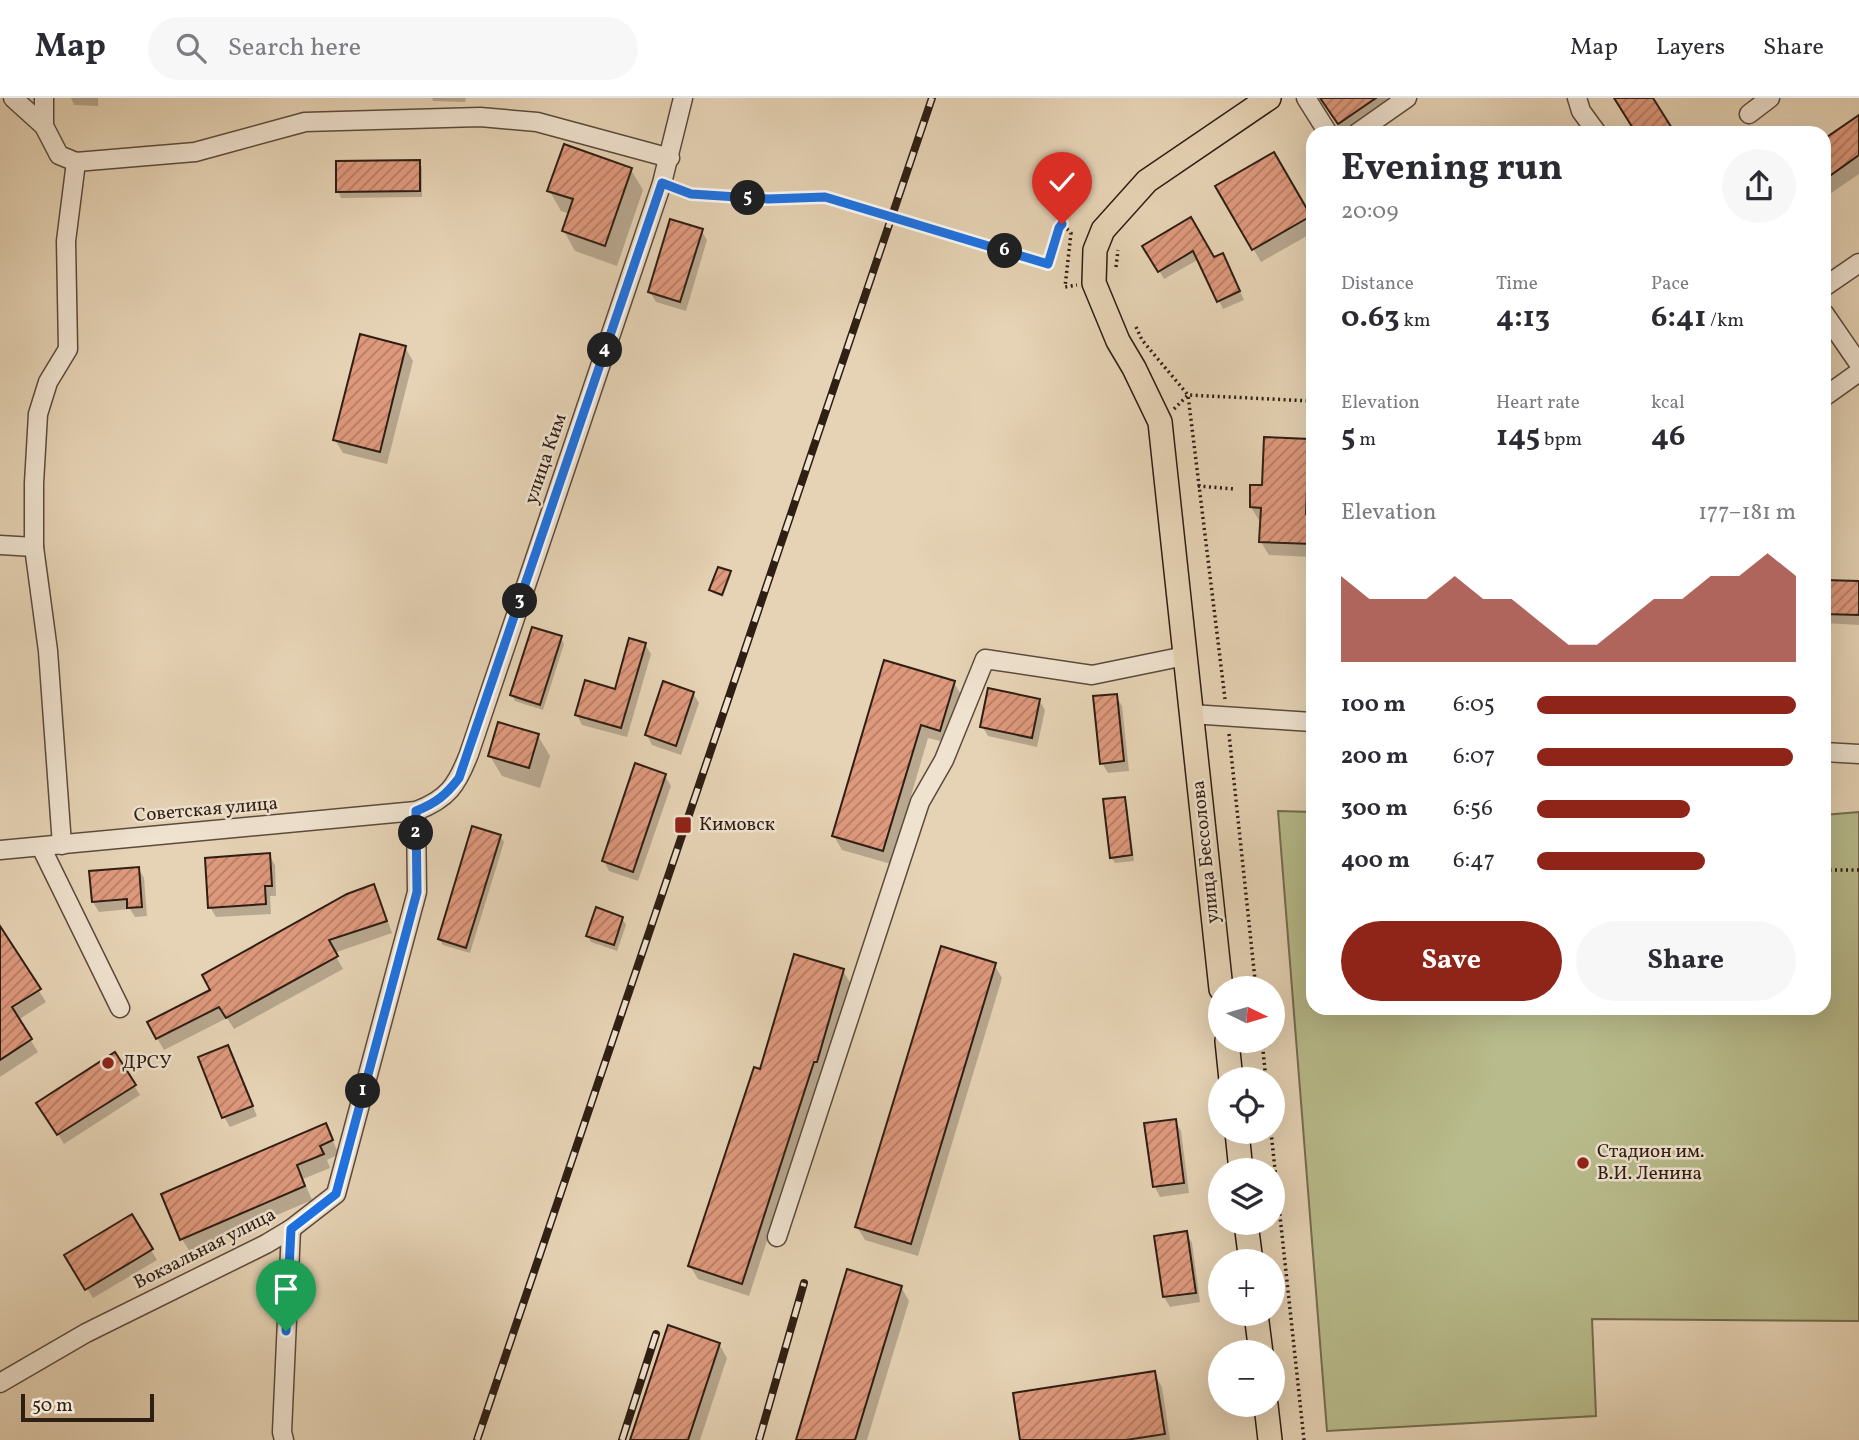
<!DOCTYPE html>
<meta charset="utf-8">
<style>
:root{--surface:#fff;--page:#f7f7f7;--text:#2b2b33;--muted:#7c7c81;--line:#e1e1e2;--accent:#8f2418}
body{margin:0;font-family:Vollkorn,serif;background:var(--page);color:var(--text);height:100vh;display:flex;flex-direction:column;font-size:26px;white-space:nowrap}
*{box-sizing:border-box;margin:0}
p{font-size:23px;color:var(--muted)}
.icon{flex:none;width:38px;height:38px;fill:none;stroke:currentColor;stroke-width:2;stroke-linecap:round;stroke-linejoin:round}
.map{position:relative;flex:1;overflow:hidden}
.sheet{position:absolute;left:1306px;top:28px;width:525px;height:889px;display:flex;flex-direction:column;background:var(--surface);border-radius:21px;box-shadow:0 7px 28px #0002}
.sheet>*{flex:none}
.needle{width:46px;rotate:95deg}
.buttons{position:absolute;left:1208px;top:878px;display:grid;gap:14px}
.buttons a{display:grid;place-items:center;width:77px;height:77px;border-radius:50%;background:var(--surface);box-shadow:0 7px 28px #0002;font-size:35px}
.scale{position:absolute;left:21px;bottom:18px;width:133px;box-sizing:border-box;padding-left:7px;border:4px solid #2e1e13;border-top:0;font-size:19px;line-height:24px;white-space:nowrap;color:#2e1e13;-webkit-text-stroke:5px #efe2cf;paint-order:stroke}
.pin{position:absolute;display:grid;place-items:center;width:60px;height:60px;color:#fff;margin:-72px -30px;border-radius:50% 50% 50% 0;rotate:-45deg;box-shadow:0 0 7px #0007}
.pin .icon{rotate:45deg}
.km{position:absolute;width:35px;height:35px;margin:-18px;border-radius:50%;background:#222;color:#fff;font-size:19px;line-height:35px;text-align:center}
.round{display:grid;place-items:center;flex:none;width:74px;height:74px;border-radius:37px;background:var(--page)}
.summary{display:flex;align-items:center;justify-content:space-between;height:119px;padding:0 35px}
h1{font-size:38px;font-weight:700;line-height:52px}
.stats{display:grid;grid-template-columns:repeat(3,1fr);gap:10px;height:119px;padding:7px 35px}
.stats div{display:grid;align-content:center}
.stats b{font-size:30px;font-weight:700}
.stats small{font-size:19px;font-weight:400}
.stats p{font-size:19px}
.chart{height:196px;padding:14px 35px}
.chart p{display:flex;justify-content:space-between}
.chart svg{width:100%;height:126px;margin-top:7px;fill:var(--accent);opacity:.7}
.action{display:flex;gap:14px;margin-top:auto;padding:14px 35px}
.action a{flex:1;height:80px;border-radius:42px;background:var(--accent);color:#fff;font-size:28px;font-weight:700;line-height:80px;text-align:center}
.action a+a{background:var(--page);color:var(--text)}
ul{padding:0 35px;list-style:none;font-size:23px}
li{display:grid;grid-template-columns:112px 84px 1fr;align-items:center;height:52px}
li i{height:18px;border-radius:9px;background:var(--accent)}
header{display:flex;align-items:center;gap:42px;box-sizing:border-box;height:98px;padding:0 35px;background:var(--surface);border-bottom:2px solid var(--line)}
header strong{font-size:33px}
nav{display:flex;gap:38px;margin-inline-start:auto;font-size:24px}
.search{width:490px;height:63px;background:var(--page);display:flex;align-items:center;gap:18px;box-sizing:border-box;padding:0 24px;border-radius:38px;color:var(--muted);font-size:26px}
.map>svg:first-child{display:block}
.pitch{fill:#b8bb8b;stroke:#736c4f;stroke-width:2}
.shadow{fill:#0003}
.building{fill:url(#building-hatch);stroke:#2e1e13;stroke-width:2}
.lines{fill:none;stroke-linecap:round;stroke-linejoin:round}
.minor-casing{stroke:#5c4b3c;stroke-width:21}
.major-casing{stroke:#2e1e13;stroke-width:26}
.path{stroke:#2e1e13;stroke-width:3.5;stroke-dasharray:2 3.5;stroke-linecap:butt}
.minor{stroke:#efe2cf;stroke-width:18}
.major{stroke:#e6d3b5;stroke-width:23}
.rail-casing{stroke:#2e1e13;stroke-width:8}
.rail{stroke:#efe2cf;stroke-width:5;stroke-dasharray:16;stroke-linecap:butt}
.path-bridge{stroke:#2e1e13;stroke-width:3.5;stroke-dasharray:2 3.5;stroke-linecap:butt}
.route-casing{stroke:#fff;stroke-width:14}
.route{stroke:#1a73e8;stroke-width:9}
.poi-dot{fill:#8f2418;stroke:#efe2cf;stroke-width:2.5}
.labels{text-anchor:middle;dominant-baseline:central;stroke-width:5;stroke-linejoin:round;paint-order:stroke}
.street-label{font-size:19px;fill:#2e1e13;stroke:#efe2cf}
.poi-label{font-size:19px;fill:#2e1e13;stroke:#efe2cf;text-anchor:start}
</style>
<header>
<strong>Map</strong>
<div class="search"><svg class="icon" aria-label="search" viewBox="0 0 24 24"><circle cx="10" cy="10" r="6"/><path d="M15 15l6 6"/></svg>Search here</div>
<nav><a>Map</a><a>Layers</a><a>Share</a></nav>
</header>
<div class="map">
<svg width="1859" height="1342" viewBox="0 0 1859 1342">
<defs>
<pattern id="building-hatch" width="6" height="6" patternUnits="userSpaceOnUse" patternTransform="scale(1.75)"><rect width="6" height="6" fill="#df997d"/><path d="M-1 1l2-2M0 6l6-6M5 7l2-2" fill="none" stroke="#b57c65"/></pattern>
</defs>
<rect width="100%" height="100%" fill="#e6d3b5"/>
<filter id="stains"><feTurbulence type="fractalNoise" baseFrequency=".00286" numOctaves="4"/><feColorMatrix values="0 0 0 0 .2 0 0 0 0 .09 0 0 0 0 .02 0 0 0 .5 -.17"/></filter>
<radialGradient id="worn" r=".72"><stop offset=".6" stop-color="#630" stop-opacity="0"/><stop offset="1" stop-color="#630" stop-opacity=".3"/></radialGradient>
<path class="pitch" d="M1278 713 1312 714V910H1824V717L1859 714V1223L1592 1221 1596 1318 1327 1333Z"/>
<g class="shadow">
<path d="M71 0H98V8L74 7Z"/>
<path d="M432 0H466L465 4 433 3Z"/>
<path d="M1322 0H1418L1366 35H1344Z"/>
<path d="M1859 19V76L1824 100V43Z"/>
<path d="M1273 56 1312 125V135L1261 164 1217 88Z"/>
<path d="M419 64 422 70V99L341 100 338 93Z"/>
<path d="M631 72 643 92 617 168 575 153 564 133 570 116 561 113 549 92Z"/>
<path d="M1190 122 1214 161 1227 166 1244 202 1223 211 1199 161 1164 181 1145 148Z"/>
<path d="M701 132 707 142 686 213 656 204 650 194Z"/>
<path d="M405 249 413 263 387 366 343 355 335 342Z"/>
<path d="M1824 262 1831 274 1824 279Z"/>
<path d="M1308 342 1312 350V459L1269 457 1261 444 1262 423 1259 422 1251 409 1263 389Z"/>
<path d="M729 475 731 477 723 499 713 495 711 492Z"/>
<path d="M1824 484 1859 485V527L1824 525Z"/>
<path d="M561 540 564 546 543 612 515 603 512 597Z"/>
<path d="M645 546 651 556 627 639 582 627 577 617 616 593Z"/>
<path d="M954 585 962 598 948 645 928 640 891 766 842 752 834 738Z"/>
<path d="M693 595 699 605 681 657 652 647 647 637Z"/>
<path d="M1116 598 1122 608 1129 673 1108 675 1102 665Z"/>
<path d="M1039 602 1045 612 1037 649 988 638 982 628Z"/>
<path d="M538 638 550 658 540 690 502 678 490 658Z"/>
<path d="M665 678 671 688 638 783 609 773 604 763Z"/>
<path d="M1124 701 1127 707 1134 763 1115 765 1111 759Z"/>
<path d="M500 738 504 744 470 855 443 847 439 841Z"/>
<path d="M269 757 275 767 276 798H270L271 816 216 819 210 809Z"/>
<path d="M138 770 144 780 147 818 135 819 130 811 99 814 93 804Z"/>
<path d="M374 789 380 800 392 835 334 855 343 871 234 931 227 920 164 952 157 940 212 893Z"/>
<path d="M622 820 626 827 617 853 591 844 588 838Z"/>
<path d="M0 831 46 904 18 922 38 954 0 979Z"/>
<path d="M994 866 1002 880 918 1158 865 1142 857 1129Z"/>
<path d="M843 873 851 886 749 1198 698 1181 690 1168 761 973Z"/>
<path d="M228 949 257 1018 230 1029 224 1019Z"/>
<path d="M115 957 140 997 64 1046 39 1005Z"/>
<path d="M1175 1023 1181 1033 1189 1095 1160 1099 1155 1089Z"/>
<path d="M325 1027 339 1056 327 1062 330 1070 303 1081 312 1102 190 1154 182 1141Z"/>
<path d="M131 1119 157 1162 93 1200 67 1157Z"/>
<path d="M1186 1135 1192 1145 1200 1204 1170 1209 1164 1199Z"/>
<path d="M901 1189 909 1203 867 1342H797Z"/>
<path d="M719 1246 727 1260 700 1342H632Z"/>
<path d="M1154 1275 1162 1289 1170 1342H1022Z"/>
</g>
<g class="building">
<path d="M1320 0H1376L1338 26Z"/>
<path d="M1614 0H1653L1675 35H1636Z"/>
<path d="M1859 17V57L1824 82V41Z"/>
<path d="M564 46 632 70 605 148 562 133 573 101 547 93Z"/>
<path d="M1274 54 1311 118 1252 152 1215 88Z"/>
<path d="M420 62V93L336 94V63Z"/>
<path d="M1191 119 1214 159 1223 155 1240 193 1217 204 1193 153 1158 174 1142 148Z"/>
<path d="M670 121 703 131 680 204 648 194Z"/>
<path d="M360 236 406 248 380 354 333 342Z"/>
<path d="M1264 339 1309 341 1306 416 1312 417V446L1259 444 1261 410 1250 409V387H1262Z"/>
<path d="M718 469 731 473 722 497 709 492Z"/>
<path d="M1824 482 1859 483V517L1824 516Z"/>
<path d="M532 529 562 538 540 607 510 597Z"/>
<path d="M629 540 646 545 621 630 575 617 585 582 615 591Z"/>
<path d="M884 562 955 583 940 633 921 627 883 753 832 738Z"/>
<path d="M663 583 694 594 676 648 645 637Z"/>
<path d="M988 590 1040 601 1032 640 980 629Z"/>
<path d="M1117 596 1124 663 1100 666 1093 598Z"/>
<path d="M498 624 539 636 529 670 488 658Z"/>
<path d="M635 665 666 676 633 774 602 763Z"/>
<path d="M1125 699 1132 757 1110 760 1103 701Z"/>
<path d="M472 728 501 737 466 850 438 841Z"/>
<path d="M270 755 272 788H265L266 806 208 810 205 760Z"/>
<path d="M139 769 142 809 127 810V801L92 804 89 773Z"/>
<path d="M374 786 387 823 329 842 338 858 226 920 219 909 156 941 147 924 210 892 202 877 347 796Z"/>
<path d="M596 809 623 819 614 847 586 838Z"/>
<path d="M0 828 41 891 12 909 32 941 0 962Z"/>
<path d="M941 848 996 865 911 1146 855 1129Z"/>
<path d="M794 856 844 871 817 964H814L742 1186 688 1168 754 969 760 971Z"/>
<path d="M228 947 253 1008 222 1020 198 959Z"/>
<path d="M115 954 136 987 57 1037 36 1005Z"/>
<path d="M1176 1021 1184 1085 1153 1089 1144 1025Z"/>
<path d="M326 1025 333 1042 320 1048 324 1056 297 1067 305 1088 180 1142 161 1096Z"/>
<path d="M132 1116 153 1151 85 1192 64 1157Z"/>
<path d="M1187 1133 1196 1195 1163 1199 1154 1138Z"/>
<path d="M847 1171 902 1188 855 1342H796Z"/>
<path d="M668 1227 720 1245 688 1342H630Z"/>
<path d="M1155 1273 1165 1336 1126 1342H1020L1013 1295Z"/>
</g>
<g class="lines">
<g class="minor-casing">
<g id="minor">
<path d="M13 0 44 28"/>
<path d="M44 0V28L59 57 76 64 195 54 305 24 480 19 537 24 670 60"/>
<path d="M1306 0 1328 35"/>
<path d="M1577 0 1581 13 1597 35"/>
<path d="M1749 16 1770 0"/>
<path d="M1357 35 1407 0"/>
<path d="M1824 189 1859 165"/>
<path d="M1824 215 1859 266"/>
<path d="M1824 299 1859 274"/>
<path d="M0 447 34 449"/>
<path d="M1191 616 1312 624"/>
<path d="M1824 654 1859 656"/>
<path d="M62 747 48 553 34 449V385L38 316 48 284 68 251 66 143 76 64"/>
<path d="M41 749 120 910"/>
<path d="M0 752 416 713C448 701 457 687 469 656L662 85 683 0"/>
<path d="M777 1139 920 704 944 662 985 561 1092 577 1185 558"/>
<path d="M0 1285 86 1235 266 1146 291 1131 336 1096 417 794 416 713"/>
<path d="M284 1342 282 1334 291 1131"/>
</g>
</g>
<g class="major-casing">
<g id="major">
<path d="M1221 891 1160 324 1134 270 1118 243 1094 185 1095 152 1103 132 1147 83 1269 0"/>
<path d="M1227 943 1231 982"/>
<path d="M1237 1034 1241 1073"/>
<path d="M1246 1125 1251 1164"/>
<path d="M1256 1216 1261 1255"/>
<path d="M1266 1307 1270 1342"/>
</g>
</g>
<g class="path">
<path d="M677 91 690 96 768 101 825 99 871 114"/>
<path d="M1048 166 1059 130 1062 126 1071 135 1065 189 1077 187"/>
<path d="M1116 169 1118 152"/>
<path d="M1136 229 1142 242 1188 297 1225 601"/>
<path d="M1174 311 1188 297 1312 303"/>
<path d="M1198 388 1235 391"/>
<path d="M1229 636 1256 891"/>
<path d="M1824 772H1859"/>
<path d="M1262 943 1266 982"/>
<path d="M1271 1034 1304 1342"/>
</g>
<use href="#minor" class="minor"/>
<use href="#major" class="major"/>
<g class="rail-casing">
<g id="rail">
<path d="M477 1342 932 0"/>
<path d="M622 1342 656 1236"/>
<path d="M759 1342 804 1185"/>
</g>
</g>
<use href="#rail" class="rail"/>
<path class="path-bridge" d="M871 114 1048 166"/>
</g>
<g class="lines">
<g class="route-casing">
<path id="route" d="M286 1233 291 1131 336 1096 417 794 416 713C436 705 446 697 459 680L662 85 691 96 768 101 825 99 1048 166 1059 130 1062 126"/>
</g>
<use href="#route" class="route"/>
</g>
<g class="poi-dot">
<rect x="674" y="718" width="18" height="18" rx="3.5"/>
<circle cx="108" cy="965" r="7"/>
<circle cx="1583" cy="1065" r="7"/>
</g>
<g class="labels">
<g class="street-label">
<text transform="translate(546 361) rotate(-71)">улица Ким</text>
<text transform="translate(206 712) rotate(-5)">Советская улица</text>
<text transform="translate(1206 754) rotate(-96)">улица Бессолова</text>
<text transform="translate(205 1151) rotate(-27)">Вокзальная улица</text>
</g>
<g class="poi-label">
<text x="699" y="727">Кимовск</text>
<text x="122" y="965">ДРСУ</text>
<text x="1597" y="1054">Стадион им.<tspan x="1597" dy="22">В.И. Ленина</tspan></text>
</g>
</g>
<rect width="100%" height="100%" filter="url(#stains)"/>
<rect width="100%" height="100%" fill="url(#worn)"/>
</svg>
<div class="buttons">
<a><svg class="needle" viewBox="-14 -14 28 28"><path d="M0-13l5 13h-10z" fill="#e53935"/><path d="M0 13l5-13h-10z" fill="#7c7c81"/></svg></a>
<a><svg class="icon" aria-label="locate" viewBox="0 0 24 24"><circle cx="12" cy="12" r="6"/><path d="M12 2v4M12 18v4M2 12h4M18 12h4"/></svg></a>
<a><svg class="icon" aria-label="layers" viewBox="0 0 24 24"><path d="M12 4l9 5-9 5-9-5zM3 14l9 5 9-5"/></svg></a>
<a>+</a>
<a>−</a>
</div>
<div class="scale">50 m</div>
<div class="pin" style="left:286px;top:1233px;background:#1e9e55"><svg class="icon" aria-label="arrive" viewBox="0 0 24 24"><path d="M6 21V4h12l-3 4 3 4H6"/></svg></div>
<div class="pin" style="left:1062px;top:126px;background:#d93025"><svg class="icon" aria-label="check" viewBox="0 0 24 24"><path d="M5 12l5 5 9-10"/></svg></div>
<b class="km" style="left:363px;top:993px">1</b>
<b class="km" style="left:416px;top:735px">2</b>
<b class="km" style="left:520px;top:503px">3</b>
<b class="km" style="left:605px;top:252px">4</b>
<b class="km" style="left:748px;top:100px">5</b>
<b class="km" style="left:1005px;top:153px">6</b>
<section class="sheet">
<div class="summary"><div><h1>Evening run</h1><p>20:09</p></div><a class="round"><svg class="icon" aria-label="share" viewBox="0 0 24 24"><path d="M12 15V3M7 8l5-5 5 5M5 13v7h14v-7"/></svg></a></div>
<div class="stats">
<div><p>Distance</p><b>0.63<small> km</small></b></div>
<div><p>Time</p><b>4:13</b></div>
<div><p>Pace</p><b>6:41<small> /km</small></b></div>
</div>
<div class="stats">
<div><p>Elevation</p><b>5<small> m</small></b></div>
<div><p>Heart rate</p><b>145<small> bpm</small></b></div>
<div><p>kcal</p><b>46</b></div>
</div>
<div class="chart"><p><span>Elevation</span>177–181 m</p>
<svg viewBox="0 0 160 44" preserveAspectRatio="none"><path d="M0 44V14L10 22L20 22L30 22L40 14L50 22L60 22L70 30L80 38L90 38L100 30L110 22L120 22L130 14L140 14L150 6L160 14V44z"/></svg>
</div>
<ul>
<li><b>100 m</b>6:05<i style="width:100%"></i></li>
<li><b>200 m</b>6:07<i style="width:99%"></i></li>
<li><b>300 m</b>6:56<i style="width:59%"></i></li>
<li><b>400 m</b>6:47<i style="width:65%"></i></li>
</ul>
<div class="action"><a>Save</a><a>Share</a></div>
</section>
</div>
